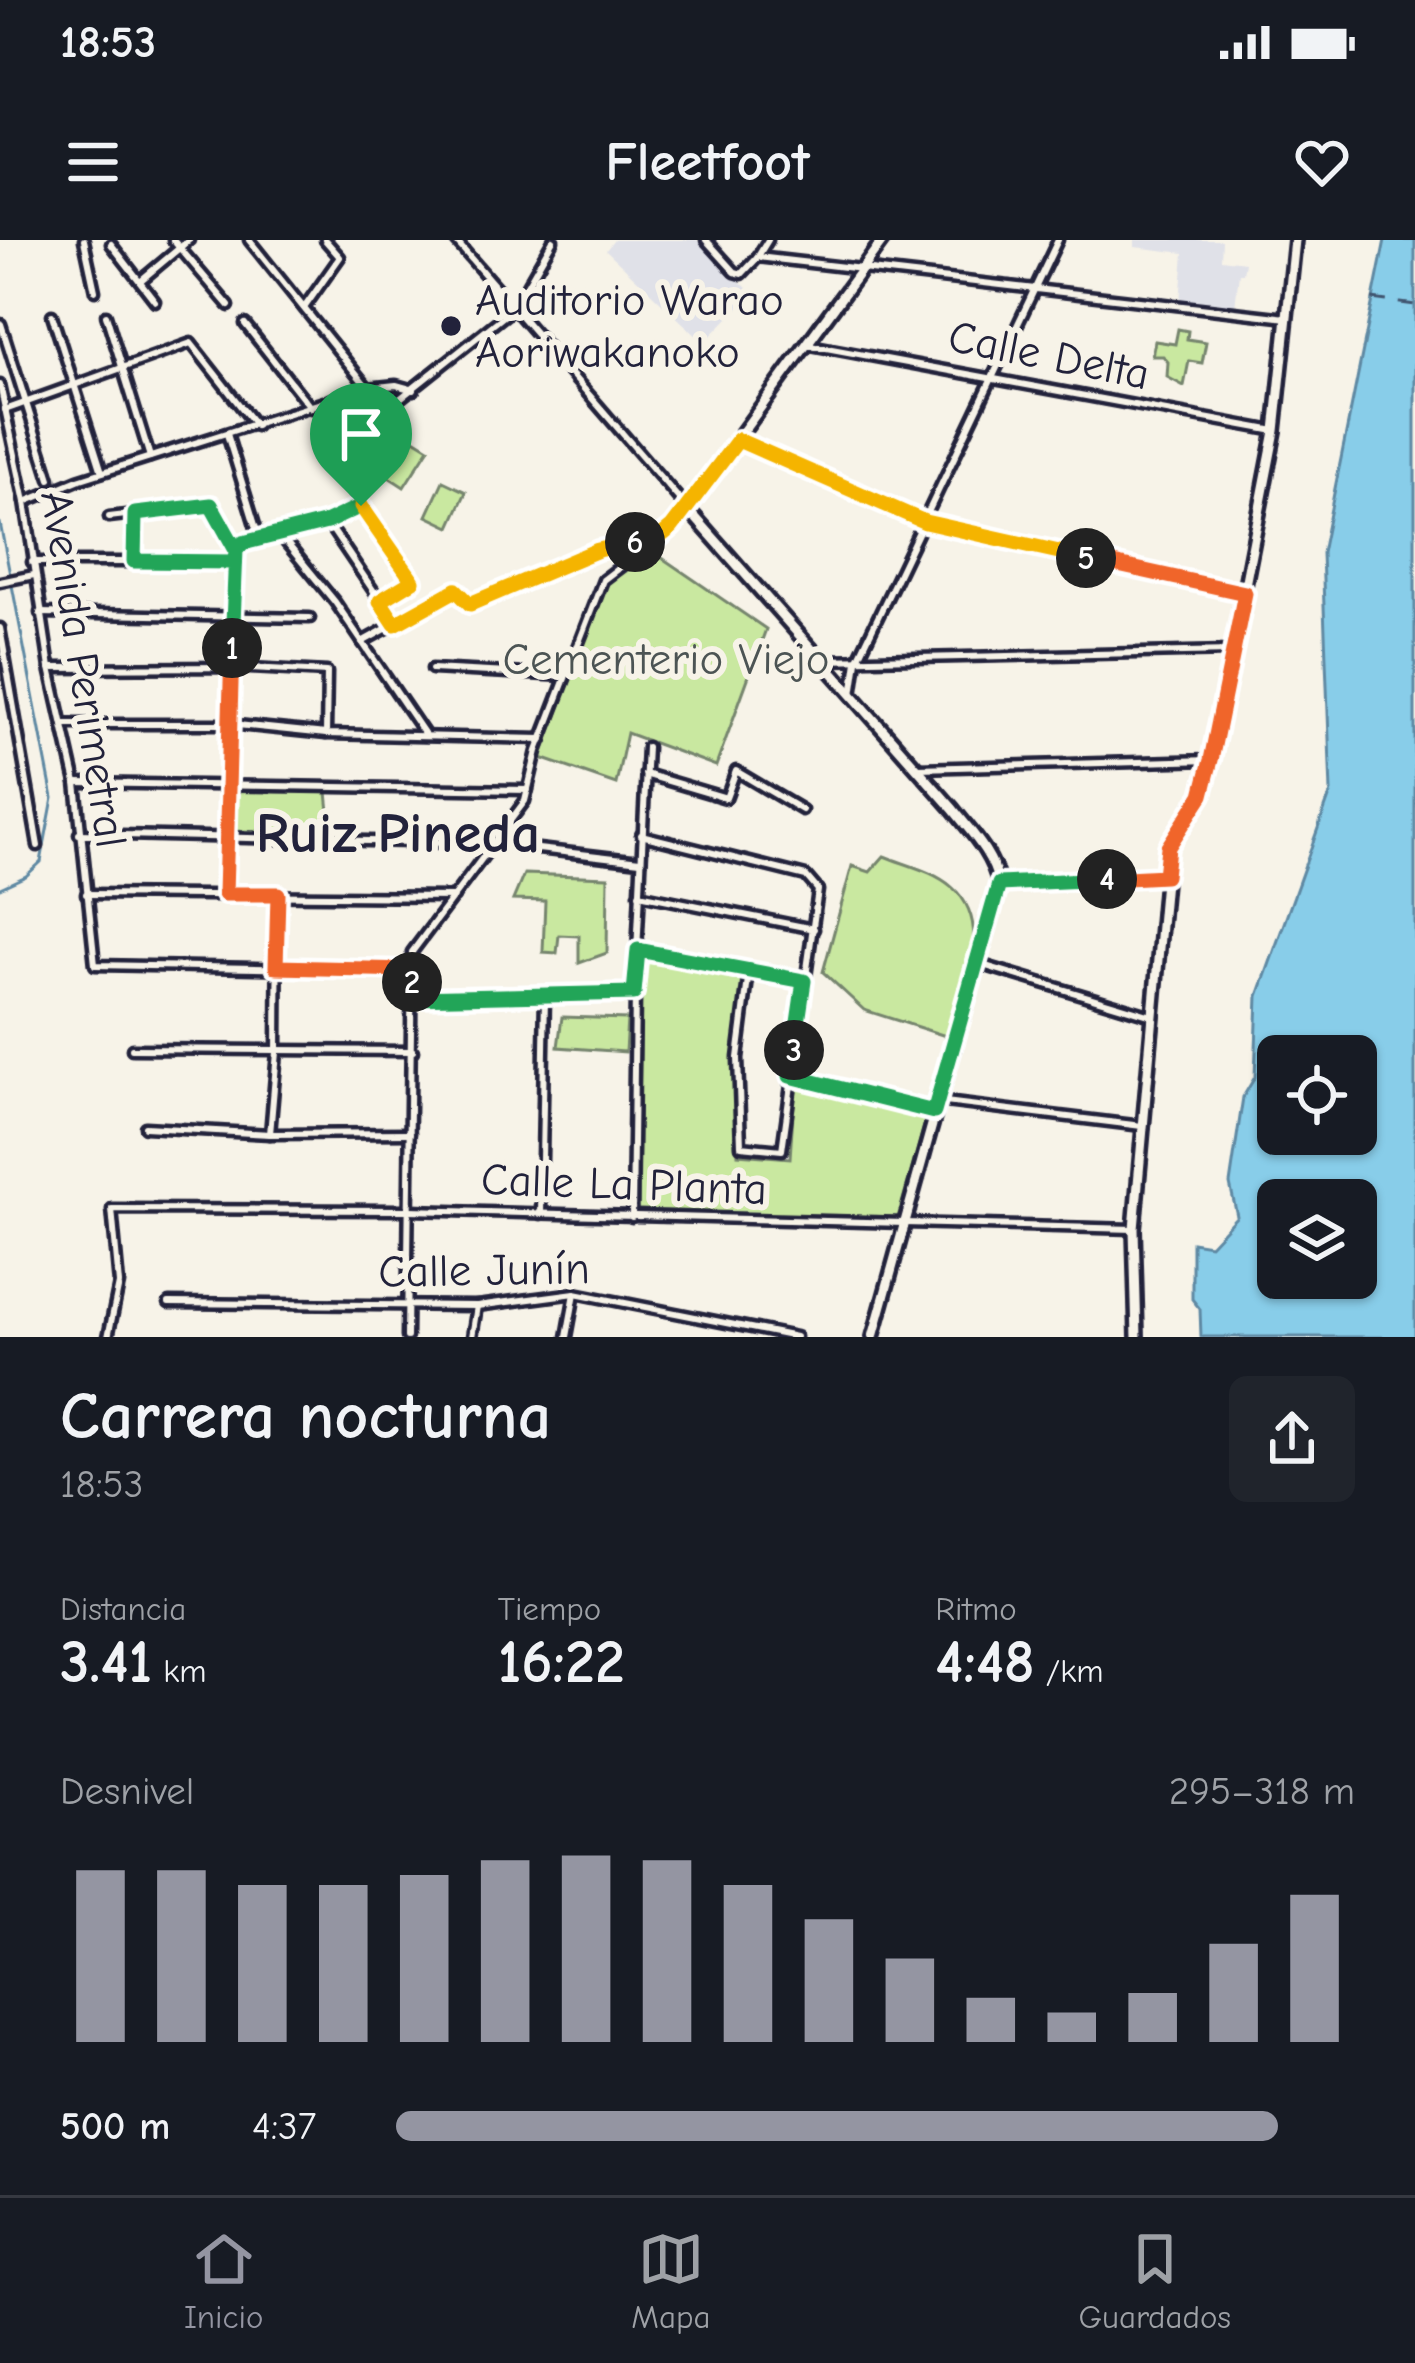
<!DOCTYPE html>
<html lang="es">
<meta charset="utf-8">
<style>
:root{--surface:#171b24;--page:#20242c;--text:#f1f3f6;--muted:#9ea1a6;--line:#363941;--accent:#9495a2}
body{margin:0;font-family:"Comic Neue",sans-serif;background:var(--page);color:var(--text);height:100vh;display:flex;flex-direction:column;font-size:45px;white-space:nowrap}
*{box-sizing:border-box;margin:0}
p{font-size:39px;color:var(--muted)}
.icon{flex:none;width:66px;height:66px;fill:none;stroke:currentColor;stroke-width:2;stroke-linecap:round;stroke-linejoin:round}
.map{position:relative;height:1097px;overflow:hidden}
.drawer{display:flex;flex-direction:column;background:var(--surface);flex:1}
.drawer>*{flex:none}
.tools{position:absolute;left:1257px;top:795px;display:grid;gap:24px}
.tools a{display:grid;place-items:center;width:120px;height:120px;border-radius:18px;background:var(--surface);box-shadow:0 3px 9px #0004;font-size:60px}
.pin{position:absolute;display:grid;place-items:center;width:102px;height:102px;color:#fff;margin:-123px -51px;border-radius:50% 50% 50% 0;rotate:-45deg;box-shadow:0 0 12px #0007}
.pin .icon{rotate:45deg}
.km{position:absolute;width:60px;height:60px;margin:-30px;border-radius:50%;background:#222;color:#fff;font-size:33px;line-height:60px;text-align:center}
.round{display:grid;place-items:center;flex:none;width:126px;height:126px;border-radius:18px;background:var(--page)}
.head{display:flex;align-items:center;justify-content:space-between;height:204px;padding:0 60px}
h1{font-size:66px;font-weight:700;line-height:90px}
.figures{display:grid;grid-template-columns:repeat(3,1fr);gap:18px;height:204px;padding:12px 60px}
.figures div{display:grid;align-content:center}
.figures b{font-size:60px;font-weight:700}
.figures small{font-size:33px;font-weight:400}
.figures p{font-size:33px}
.chart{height:336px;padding:24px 60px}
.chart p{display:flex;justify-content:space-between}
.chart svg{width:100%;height:216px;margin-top:12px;stroke:var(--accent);stroke-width:6}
ul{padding:0 60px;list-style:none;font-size:39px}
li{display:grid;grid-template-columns:192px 144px 1fr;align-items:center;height:90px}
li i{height:30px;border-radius:15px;background:var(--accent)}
.status{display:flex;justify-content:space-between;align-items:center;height:84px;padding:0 60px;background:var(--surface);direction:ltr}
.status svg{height:33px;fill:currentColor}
header{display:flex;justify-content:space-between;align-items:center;height:156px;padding:0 60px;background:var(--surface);font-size:54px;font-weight:700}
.tab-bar{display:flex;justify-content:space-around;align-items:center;height:168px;border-top:3px solid var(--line);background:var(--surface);font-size:33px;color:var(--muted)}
.tab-bar a{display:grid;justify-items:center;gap:6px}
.tab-bar .active{color:var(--accent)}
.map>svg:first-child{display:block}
.built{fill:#e0e1e8}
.green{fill:#c9e8a0;stroke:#76856e;stroke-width:3}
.water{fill:#88cde9;stroke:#5f89a3;stroke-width:3;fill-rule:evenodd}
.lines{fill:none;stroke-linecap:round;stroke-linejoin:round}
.stream{stroke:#5f89a3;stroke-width:3}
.ferry{stroke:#41556f;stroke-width:3;stroke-dasharray:15 12;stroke-linecap:butt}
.minor-casing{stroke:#22223b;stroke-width:15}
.secondary-casing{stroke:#22223b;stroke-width:18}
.minor{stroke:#f7f3e8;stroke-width:6}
.secondary{stroke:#f7f3e8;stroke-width:9}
.split-1-casing{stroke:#fff;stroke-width:24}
.split-2-casing{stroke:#fff;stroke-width:24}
.split-3-casing{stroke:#fff;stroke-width:24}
.split-4-casing{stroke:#fff;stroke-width:24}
.split-5-casing{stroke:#fff;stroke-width:24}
.split-6-casing{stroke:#fff;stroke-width:24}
.split-7-casing{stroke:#fff;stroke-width:24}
.split-1{stroke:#22a559;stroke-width:15}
.split-2{stroke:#f0652b;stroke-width:15}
.split-3{stroke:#22a559;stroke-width:15}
.split-4{stroke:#22a559;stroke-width:15}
.split-5{stroke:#f0652b;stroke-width:15}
.split-6{stroke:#f5b400;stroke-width:15}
.split-7{stroke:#f5b400;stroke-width:15}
.poi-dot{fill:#22223b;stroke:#f7f3e8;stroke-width:4.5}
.labels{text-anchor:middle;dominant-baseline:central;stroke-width:12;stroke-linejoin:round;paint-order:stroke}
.poi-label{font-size:45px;fill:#22223b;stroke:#f7f3e8;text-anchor:start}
.street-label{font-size:45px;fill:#22223b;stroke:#f7f3e8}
.park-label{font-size:45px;fill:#4c5454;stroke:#f7f3e8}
.district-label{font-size:57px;font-weight:bold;fill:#22223b;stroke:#f7f3e8}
</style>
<div class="status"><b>18:53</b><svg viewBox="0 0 49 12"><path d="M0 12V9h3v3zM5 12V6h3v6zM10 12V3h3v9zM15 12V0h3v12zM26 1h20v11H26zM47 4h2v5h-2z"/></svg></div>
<header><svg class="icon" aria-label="menu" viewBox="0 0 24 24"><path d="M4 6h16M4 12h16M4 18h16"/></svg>Fleetfoot<svg class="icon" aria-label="heart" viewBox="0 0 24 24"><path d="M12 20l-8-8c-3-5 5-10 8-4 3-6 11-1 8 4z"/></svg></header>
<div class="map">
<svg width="1415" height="1097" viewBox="0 0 1415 1097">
<rect width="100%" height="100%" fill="#f7f3e8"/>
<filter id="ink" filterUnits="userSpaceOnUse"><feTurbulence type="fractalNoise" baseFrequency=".00833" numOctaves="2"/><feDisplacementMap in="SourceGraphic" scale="24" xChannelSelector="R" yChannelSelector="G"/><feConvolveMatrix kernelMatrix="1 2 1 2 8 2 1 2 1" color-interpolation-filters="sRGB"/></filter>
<g filter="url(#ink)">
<g class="built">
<path d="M614 0H697L752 53 704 103 606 10Z"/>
<path d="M1135 0H1222L1221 19 1245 22 1243 33H1239L1235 67 1180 62 1184 13 1135 7Z"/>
</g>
<g class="green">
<path d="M1178 89 1188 91 1187 99 1206 102 1202 123 1189 121 1184 146 1167 137 1168 122 1163 116H1152L1155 101 1175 104Z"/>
<path d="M403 192 429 208 404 247 378 230Z"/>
<path d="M443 241 466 252 450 287 427 276Z"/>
<path d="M652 311 766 389 716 526 627 493 616 544 541 518 606 345Z"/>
<path d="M232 546 327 552 331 592 232 591Z"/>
<path d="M884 616C906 625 934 631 952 647 996 685 962 752 949 797L864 770 823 732 852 626 870 632Z"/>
<path d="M524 634 608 637 607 713 579 723V696L559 695 557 713 543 712 545 661 513 660Z"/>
<path d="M641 718 744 735 735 817 738 914 790 918 795 843 927 876 897 981 638 971Z"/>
<path d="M562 777 627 779 625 812 558 807Z"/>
</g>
<path class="water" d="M1385 0H1415V1097H1201L1200 1069 1192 1059V1002L1210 1005 1237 976 1230 944 1243 857 1255 837 1258 756 1331 552 1322 313ZM1278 816H1356V894H1278ZM1278 960H1356V1038H1278Z"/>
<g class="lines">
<path class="stream" d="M0 283 53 558 41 622 26 636 0 648"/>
<path class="ferry" d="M1372 59 1415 65"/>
<g class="minor-casing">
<g id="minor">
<path d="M84 0 95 51"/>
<path d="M173 0 229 66"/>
<path d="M249 0 368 148C302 208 375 285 413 341L380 361"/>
<path d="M706 0 735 32 742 34 758 17 1287 78"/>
<path d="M111 4 155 61"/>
<path d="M757 18 768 0"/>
<path d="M140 41 189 0"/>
<path d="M304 68 340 17 325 0"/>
<path d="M52 75 102 232"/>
<path d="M106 75 150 217"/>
<path d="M1 84 50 239"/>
<path d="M245 84 311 168"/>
<path d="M810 105 1275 191"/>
<path d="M0 145 25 262 50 428 76 543 95 725 412 731"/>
<path d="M5 170 191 103 256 186"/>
<path d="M227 194 259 298"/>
<path d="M738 200 925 282 1245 353"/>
<path d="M344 203 514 68 553 0"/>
<path d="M25 262 78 240 368 148 396 145 414 150"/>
<path d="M109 277 211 265 235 310 225 654"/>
<path d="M327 282 396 384"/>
<path d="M280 295 335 362 424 493"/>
<path d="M236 310 243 303 327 282 361 266"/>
<path d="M134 321 135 273"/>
<path d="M32 322H235"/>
<path d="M0 342 34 335"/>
<path d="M40 373 310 378"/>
<path d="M0 388 38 606"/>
<path d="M362 402 456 350 470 364 598 310 651 301"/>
<path d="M825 420 1231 411"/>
<path d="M50 428 231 427 327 432 326 494"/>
<path d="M432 429 565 436"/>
<path d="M852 455 857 421 1058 0"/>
<path d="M63 484H228L326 494 542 499"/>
<path d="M918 528 1211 520"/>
<path d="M645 534 726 558 736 531 802 570"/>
<path d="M76 543 528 550"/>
<path d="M79 594 496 604 640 621"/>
<path d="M641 595 806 636 818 650 782 910 741 906 738 818 749 731"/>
<path d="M999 644 1163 636"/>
<path d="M86 654 454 657"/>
<path d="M639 654 814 689"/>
<path d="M638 710 804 741"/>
<path d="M976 723 1152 776"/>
<path d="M413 758 635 753"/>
<path d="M132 809 413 811"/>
<path d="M790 836 934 872"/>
<path d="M937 861 1142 886"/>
<path d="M145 887 270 894 410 893"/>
<path d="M270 894 277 812 278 654"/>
<path d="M541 974 545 755"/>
<path d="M632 977 635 753 647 507"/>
<path d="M169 1063 477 1066 575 1053 796 1097"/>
<path d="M108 1097 119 1044 112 969 410 970 1134 989"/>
<path d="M407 1097 412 712 525 561 537 511 603 340 672 287 687 268 455 0"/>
<path d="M472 1097 477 1066"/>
<path d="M567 1097 575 1053"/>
</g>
</g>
<g class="secondary-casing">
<g id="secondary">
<path d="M873 1097 999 644C993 614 971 592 953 569L687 268 883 0"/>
<path d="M1137 1097 1134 989 1168 607 1201 555 1211 520 1275 191 1295 0"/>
</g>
</g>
<use href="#minor" class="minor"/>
<use href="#secondary" class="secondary"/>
</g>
</g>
<g class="lines" filter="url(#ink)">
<g class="split-1-casing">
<path id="split-1" d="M232 408 236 310 211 265 135 274 134 321 235 322 236 310 243 303 327 282 361 266"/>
</g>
<g class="split-2-casing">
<path id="split-2" d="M232 408 225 654H278L276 727 412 730V742"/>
</g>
<g class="split-3-casing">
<path id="split-3" d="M412 742 413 758 634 753 638 710 804 741 794 810"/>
</g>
<g class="split-4-casing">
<path id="split-4" d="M794 810 790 836 934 872 999 644 1107 639"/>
</g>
<g class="split-5-casing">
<path id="split-5" d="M1086 318 1245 353 1211 520 1202 555 1168 607 1165 636 1107 639"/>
</g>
<g class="split-6-casing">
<path id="split-6" d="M635 302 655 301 672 287 738 200 925 282 1086 318"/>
</g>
<g class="split-7-casing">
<path id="split-7" d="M361 266 413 341 380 361 395 384 456 350 470 364 598 310 635 302"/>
</g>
<use href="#split-1" class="split-1"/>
<use href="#split-2" class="split-2"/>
<use href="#split-3" class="split-3"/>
<use href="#split-4" class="split-4"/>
<use href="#split-5" class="split-5"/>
<use href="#split-6" class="split-6"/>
<use href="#split-7" class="split-7"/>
</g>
<circle class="poi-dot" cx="451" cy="86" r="12"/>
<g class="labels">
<g class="poi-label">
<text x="475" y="60">Auditorio Warao<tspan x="475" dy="52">Aoriwakanoko</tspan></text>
</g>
<g class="street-label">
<text transform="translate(1049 115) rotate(11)">Calle Delta</text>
<text transform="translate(84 429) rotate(81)">Avenida Perimetral</text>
<text transform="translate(624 944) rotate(2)">Calle La Planta</text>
<text transform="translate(484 1030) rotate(-1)">Calle Junín</text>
</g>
<g class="park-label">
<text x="666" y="419">Cementerio Viejo</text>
</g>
<g class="district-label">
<text x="398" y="593">Ruiz Pineda</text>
</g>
</g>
</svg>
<div class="tools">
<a><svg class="icon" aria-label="locate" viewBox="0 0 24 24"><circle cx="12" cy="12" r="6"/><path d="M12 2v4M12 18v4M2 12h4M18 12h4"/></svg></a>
<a><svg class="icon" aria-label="layers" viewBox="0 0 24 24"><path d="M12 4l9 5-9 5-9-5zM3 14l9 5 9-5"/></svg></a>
</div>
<div class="pin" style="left:361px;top:266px;background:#1e9e55"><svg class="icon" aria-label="arrive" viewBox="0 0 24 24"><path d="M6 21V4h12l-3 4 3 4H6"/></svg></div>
<b class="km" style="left:232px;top:408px">1</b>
<b class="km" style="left:412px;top:742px">2</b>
<b class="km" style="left:794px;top:810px">3</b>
<b class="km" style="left:1107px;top:639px">4</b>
<b class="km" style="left:1086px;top:318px">5</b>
<b class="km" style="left:635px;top:302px">6</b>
</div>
<section class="drawer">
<div class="head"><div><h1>Carrera nocturna</h1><p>18:53</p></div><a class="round"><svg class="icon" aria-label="share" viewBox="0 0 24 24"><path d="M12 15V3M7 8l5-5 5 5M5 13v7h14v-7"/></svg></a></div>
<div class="figures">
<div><p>Distancia</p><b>3.41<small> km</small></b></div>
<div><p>Tiempo</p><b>16:22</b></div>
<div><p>Ritmo</p><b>4:48<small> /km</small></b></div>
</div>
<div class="chart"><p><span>Desnivel</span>295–318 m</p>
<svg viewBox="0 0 160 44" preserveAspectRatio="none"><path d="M5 44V9M15 44V9M25 44V12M35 44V12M45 44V10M55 44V7M65 44V6M75 44V7M85 44V12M95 44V19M105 44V27M115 44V35M125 44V38M135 44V34M145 44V24M155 44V14"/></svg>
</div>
<ul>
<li><b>500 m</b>4:37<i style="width:92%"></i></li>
</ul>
</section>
<nav class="tab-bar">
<a class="active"><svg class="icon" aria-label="home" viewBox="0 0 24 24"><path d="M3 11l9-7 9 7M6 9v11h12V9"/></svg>Inicio</a>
<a><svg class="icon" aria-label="map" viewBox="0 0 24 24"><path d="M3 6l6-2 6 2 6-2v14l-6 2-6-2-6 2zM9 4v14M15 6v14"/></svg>Mapa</a>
<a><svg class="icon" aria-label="saved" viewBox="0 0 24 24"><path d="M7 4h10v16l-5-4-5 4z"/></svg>Guardados</a>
</nav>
